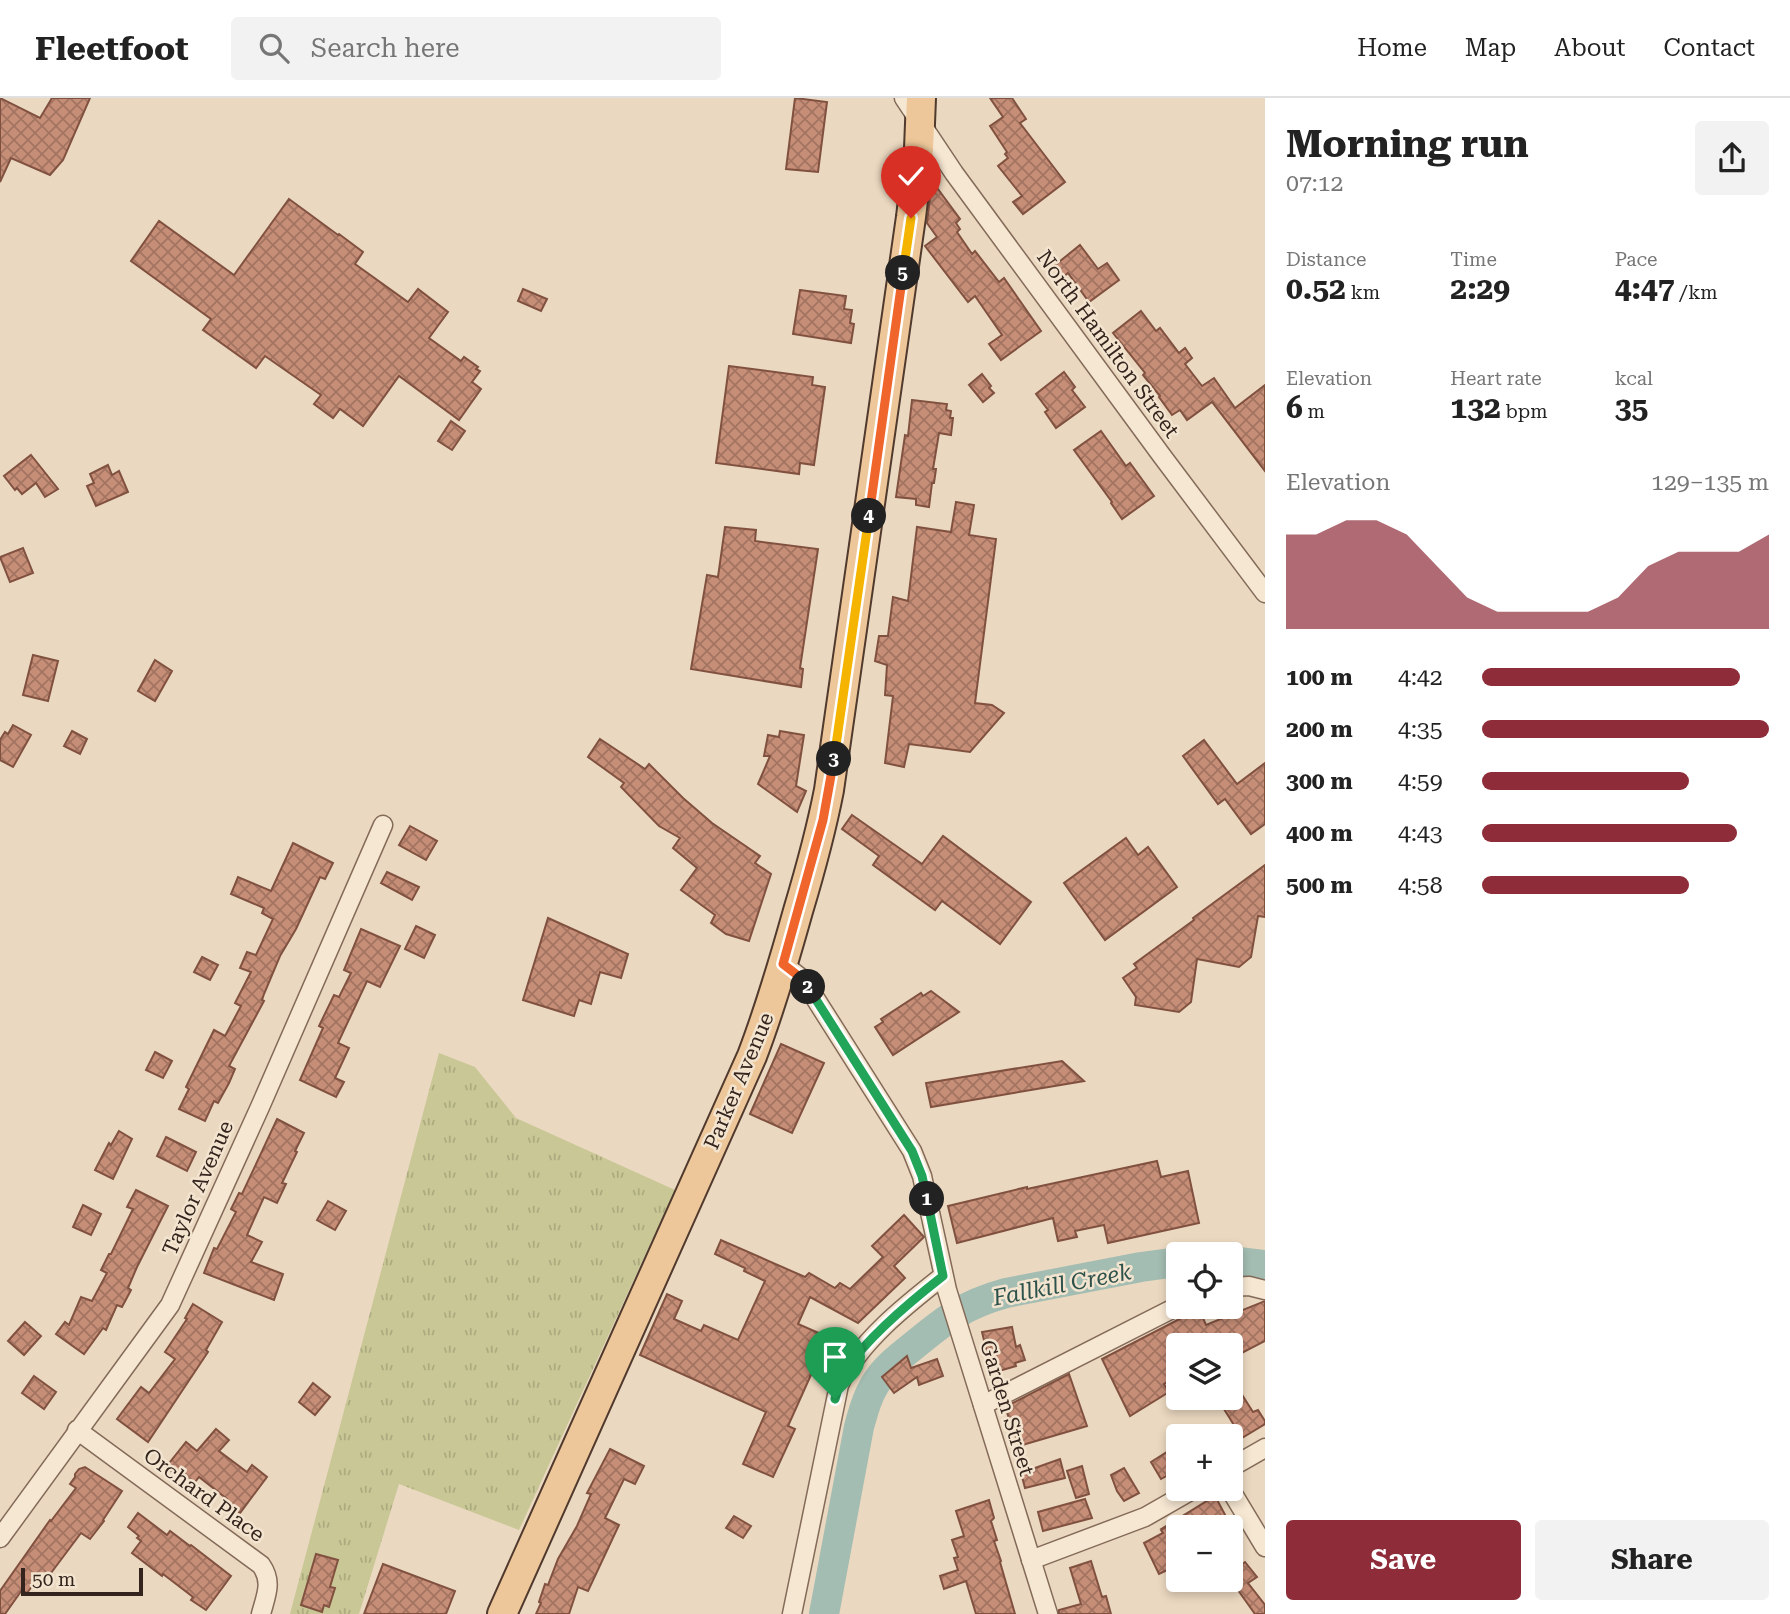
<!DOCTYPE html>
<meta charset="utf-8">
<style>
:root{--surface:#fff;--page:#f2f2f2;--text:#222;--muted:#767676;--line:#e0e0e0;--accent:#8e2c3a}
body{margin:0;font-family:"Roboto Serif",serif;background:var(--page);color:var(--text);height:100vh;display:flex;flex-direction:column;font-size:26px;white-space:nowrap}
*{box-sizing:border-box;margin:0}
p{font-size:23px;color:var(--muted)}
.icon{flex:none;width:38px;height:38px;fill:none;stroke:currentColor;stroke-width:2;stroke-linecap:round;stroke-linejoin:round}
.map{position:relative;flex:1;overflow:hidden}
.sheet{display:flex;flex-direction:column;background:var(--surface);width:525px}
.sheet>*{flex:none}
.tools{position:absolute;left:1166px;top:1144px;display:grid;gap:14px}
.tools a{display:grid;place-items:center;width:77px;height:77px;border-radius:7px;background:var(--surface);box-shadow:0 4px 10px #0003;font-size:35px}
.scale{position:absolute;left:21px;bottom:18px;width:122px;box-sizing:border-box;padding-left:7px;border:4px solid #33241d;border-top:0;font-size:19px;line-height:24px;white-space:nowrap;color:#33241d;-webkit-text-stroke:5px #f3e4cf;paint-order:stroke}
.pin{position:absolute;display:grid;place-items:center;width:60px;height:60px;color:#fff;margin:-72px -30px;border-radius:50% 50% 50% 0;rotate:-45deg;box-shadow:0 0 7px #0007}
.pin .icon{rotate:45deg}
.km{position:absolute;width:35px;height:35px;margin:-18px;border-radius:50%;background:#222;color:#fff;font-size:19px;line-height:35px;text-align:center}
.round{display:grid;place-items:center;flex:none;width:74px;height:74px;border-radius:7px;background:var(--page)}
.headline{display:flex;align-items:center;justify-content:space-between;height:119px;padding:0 21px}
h1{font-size:38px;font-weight:700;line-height:52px}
.figures{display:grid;grid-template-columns:repeat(3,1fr);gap:10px;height:119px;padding:7px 21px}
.figures div{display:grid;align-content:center}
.figures b{font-size:30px;font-weight:700}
.figures small{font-size:19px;font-weight:400}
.figures p{font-size:19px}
.chart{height:196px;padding:14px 21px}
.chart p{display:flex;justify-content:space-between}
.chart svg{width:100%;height:126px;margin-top:7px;fill:var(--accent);opacity:.7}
.cta{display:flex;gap:14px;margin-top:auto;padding:14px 21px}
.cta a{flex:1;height:80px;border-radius:7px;background:var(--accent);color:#fff;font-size:28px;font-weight:700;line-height:80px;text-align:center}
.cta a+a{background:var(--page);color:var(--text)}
ul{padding:0 21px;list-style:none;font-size:23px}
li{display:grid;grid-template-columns:112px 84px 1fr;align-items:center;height:52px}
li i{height:18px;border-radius:9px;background:var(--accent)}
header{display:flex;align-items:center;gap:42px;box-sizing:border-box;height:98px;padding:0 35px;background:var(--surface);border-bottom:2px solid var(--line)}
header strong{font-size:33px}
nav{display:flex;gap:38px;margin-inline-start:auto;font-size:24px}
.search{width:490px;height:63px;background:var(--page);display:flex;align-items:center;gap:18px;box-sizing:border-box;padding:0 24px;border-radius:7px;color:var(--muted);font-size:26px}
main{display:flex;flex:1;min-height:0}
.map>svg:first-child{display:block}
.grass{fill:url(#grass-tufts)}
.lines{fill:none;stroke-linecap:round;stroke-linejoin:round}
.river{stroke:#a3bdb2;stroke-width:30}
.building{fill:url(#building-cross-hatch);stroke:#815140;stroke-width:2}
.street-casing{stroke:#836a59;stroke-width:21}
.primary-casing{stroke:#50392d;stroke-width:32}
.street{stroke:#f6e7d2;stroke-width:18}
.primary{stroke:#edc799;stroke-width:28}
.split-1-casing{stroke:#fff;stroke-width:14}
.split-2-casing{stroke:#fff;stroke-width:14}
.split-3-casing{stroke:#fff;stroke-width:14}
.split-4-casing{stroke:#fff;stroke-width:14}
.split-5-casing{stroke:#fff;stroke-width:14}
.split-6-casing{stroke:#fff;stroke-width:14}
.split-1{stroke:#22a559;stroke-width:9}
.split-2{stroke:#22a559;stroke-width:9}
.split-3{stroke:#f0652b;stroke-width:9}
.split-4{stroke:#f5b400;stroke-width:9}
.split-5{stroke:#f0652b;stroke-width:9}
.split-6{stroke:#f5b400;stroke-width:9}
.labels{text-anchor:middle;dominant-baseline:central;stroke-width:5;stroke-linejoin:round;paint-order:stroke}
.street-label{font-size:21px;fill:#33241d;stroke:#f3e4cf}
.water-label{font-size:23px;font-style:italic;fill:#2d524b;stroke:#f3e4cf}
</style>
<header>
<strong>Fleetfoot</strong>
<div class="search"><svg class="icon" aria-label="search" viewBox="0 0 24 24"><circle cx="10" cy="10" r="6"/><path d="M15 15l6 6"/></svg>Search here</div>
<nav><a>Home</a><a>Map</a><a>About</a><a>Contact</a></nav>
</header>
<main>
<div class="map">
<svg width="1265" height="1516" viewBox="0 0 1265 1516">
<defs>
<pattern id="grass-tufts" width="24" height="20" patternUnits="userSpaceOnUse" patternTransform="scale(1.75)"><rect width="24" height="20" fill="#c8c795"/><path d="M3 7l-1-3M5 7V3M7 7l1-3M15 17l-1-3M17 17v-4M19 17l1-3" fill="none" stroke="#acab80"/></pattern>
<pattern id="building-cross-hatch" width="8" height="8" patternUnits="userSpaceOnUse" patternTransform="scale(1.75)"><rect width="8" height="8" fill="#c78e77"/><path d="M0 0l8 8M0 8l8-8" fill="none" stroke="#a27461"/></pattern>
</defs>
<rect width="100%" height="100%" fill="#ebd8c0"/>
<path class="grass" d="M439 955 475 969 516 1020 675 1092 519 1432 399 1386 359 1516H290Z"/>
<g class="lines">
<g class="river">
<path d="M1230 1163 1265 1167"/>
<path d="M824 1516 859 1329C863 1315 866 1301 874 1288 883 1272 898 1260 912 1249 946 1221 963 1207 1006 1195L1141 1169 1178 1164"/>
</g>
</g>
<g class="building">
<path d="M0 0 40 20 52 0H90L63 62 50 77 11 60 0 84Z"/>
<path d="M795 0 827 4 818 74 786 71Z"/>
<path d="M990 0H1012L1026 21 1020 25 1065 84 1023 116 1013 104 1022 98 998 68 1008 60 1005 56 1007 54 990 28 1003 19Z"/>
<path d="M935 87 960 121 956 125 960 131 957 134 972 156 975 153 999 184 1004 180 1041 233 1001 262 989 246 1002 237 975 198 968 204 925 148 937 139 927 125 931 90Z"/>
<path d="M289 101 338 137 339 136 363 154 355 166 408 204 418 191 448 214 429 240 461 263 464 259 478 269 476 271 480 273 472 284 481 291 459 322 399 278 363 328 340 311 333 320 314 306 321 297 265 258 256 270 203 232 211 221 131 163 159 123 234 177Z"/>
<path d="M1080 147 1098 171 1107 165 1119 182 1089 204 1068 175 1063 179 1054 168Z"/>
<path d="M523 191 547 201 541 213 518 203Z"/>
<path d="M800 192 846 198 844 211 852 212 850 225 854 226 851 245 793 236Z"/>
<path d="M1141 213 1156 233 1160 230 1179 255 1185 250 1192 260 1185 266 1202 288 1214 280 1235 310 1265 287V373L1212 304 1187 322 1180 312 1172 317 1159 299 1160 298 1143 277 1145 275 1113 235Z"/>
<path d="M729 268 813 279 812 287 825 289 814 367 800 365 799 376 716 365Z"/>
<path d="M1064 274 1075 289 1072 292 1085 309 1056 330 1045 314 1048 312 1036 296Z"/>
<path d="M982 276 991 288 989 290 994 295 983 304 969 287Z"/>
<path d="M912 302 947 306 946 312 951 313 950 320H953L951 337 939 335 933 371H936L934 385H932L929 409 916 407V401L896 399 905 337 908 338Z"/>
<path d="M451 323 465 333 452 352 438 343Z"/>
<path d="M1101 333 1126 368 1130 365 1154 398 1122 421 1111 405 1112 404 1074 352Z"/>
<path d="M31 357 58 391 45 399 36 385 22 396 17 390 15 392 4 378Z"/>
<path d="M108 367 112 377 119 373 128 394 96 408 87 388 94 385 90 376Z"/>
<path d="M956 404 974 407 969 437 996 441 975 605 992 607 1004 615 970 654 909 646 904 669 885 665 893 598 885 597 887 567 875 563 879 538H888L893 499 908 503 917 429 951 434Z"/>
<path d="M725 429 756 432 755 443 818 451 800 570 803 571 801 589 691 571 707 477 718 479Z"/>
<path d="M23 450 33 475 10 484 0 459Z"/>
<path d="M33 557 58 563 48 603 23 597Z"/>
<path d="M155 562 172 573 155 603 138 593Z"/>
<path d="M13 627 31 637 13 669 0 662V642L5 634 8 636Z"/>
<path d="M72 633 87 641 80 656 64 648Z"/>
<path d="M780 633 804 637 796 688 806 693 797 714 758 686 770 658H764L768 637 779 639Z"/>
<path d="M600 641 645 671 649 666 683 700 712 725 760 758 755 765 771 776 749 843 726 836 711 825 715 817 681 792 697 770 673 750 680 740 659 728 621 689 624 685 588 659Z"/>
<path d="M1204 642 1237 686 1265 665V726L1251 736 1225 701 1218 706 1183 658Z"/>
<path d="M852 717 922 766 943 738 1031 804 1000 846 942 803 935 812 873 767 879 758 842 731Z"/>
<path d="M410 728 437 743 426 762 399 747Z"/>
<path d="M1126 740 1138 757 1148 749 1177 789 1105 842 1064 785Z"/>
<path d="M293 745 333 765 325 781 320 779 296 831 280 858 264 896 262 902 264 903 229 968 235 971 229 985 218 1005 214 1003 205 1023 179 1011 189 991 186 989 214 932 225 938 241 908 235 905 251 874 240 870 247 854 256 857 273 821 262 815 264 810 231 796 238 779 271 793Z"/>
<path d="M1265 767V819L1258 818 1251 859 1239 869 1197 861 1191 904 1179 914 1135 907 1136 899 1123 880 1137 870 1134 866 1194 822 1193 820Z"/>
<path d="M387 774 419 789 412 802 381 785Z"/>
<path d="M548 820 628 856 621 880 600 874 591 906 579 902 574 918 523 902Z"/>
<path d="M416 828 435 837 424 860 405 851Z"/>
<path d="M361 831 400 848 380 889 367 883 338 945 349 950 335 980 344 984 336 999 300 982 323 930 319 928 334 897 339 899 351 875 344 872Z"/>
<path d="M202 859 218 867 210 882 194 874Z"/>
<path d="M931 893 959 914 893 957 875 929 883 924 881 921 921 895 923 898Z"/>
<path d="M781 946 824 965 792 1035 750 1016Z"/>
<path d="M155 954 172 963 163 980 146 972Z"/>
<path d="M1062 963 1084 983 931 1009 926 985Z"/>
<path d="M277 1021 304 1035 295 1053 297 1054 282 1085 286 1086 277 1105 264 1099 247 1137 262 1144 251 1164 283 1176 274 1202 204 1175 214 1150 217 1151 236 1114 231 1111 239 1095 242 1096Z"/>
<path d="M119 1033 132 1041 113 1081 95 1072 109 1045 111 1047Z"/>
<path d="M166 1039 196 1054 187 1073 157 1058Z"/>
<path d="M1157 1063 1161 1079 1188 1073 1199 1125 1108 1145 1104 1127 1075 1133 1077 1139 1058 1143 1053 1120 957 1145 948 1108 1027 1089V1091Z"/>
<path d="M136 1092 168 1108 137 1169 128 1190 131 1192 122 1209 117 1207 106 1232 103 1230 84 1256 56 1236 65 1224 69 1227 81 1199 92 1203 107 1175 101 1172 109 1156H111L133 1111 127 1109Z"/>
<path d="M328 1103 346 1113 335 1132 317 1122Z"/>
<path d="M83 1107 101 1116 91 1137 73 1129Z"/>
<path d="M904 1117 924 1139 894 1168 905 1180 858 1225 810 1199 798 1226 828 1239 788 1328 795 1331 773 1379 743 1366 766 1314 640 1257 667 1196 682 1203 674 1221 701 1233 704 1227 738 1242 765 1183 744 1173 745 1170 715 1156 721 1142 805 1179 809 1175 835 1190 840 1185 850 1191 883 1159 872 1148Z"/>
<path d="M1265 1203V1243L1230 1261V1248H1178V1278L1164 1286 1169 1294 1130 1318 1102 1261 1199 1211 1206 1227Z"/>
<path d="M193 1206 222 1224 206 1252 208 1254 148 1344 117 1321 141 1289 149 1295 175 1261 165 1254 187 1221 185 1220Z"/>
<path d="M25 1224 41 1238 24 1257 8 1243Z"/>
<path d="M1012 1229 1016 1249 1020 1247 1025 1262 1015 1265 1016 1268 992 1275 982 1234Z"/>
<path d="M907 1258 911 1270 937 1261 943 1278 919 1287 917 1279 894 1295 882 1279Z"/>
<path d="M1069 1276 1087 1328 1019 1348 1005 1309Z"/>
<path d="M34 1278 56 1294 44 1311 22 1295Z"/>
<path d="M313 1285 330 1299 315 1317 299 1304Z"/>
<path d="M1239 1292 1253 1314 1258 1312 1265 1323V1326L1242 1340 1219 1303 1224 1300H1230V1297Z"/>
<path d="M216 1331 229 1342 219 1353 247 1374 252 1367 267 1379 240 1415 225 1404 227 1401 199 1379 191 1389 166 1369 186 1344 197 1353Z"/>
<path d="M610 1351 644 1368 635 1386 624 1381 605 1420 619 1427 588 1493 578 1489 569 1516H536L541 1505 539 1504 545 1486 548 1487 558 1461 577 1428 591 1396 587 1395Z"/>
<path d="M1167 1354 1177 1372 1161 1381 1151 1364Z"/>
<path d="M1060 1361 1065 1380 1025 1390 1021 1375Z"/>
<path d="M1082 1368 1089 1396 1076 1400 1067 1373Z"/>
<path d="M85 1369 122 1393 103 1422 104 1423 90 1441 81 1435 45 1483 39 1479 27 1495 22 1492 5 1516H0V1493L50 1422 51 1423 76 1390 70 1386 75 1379V1376L79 1371Z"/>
<path d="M1124 1370 1139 1395 1124 1403 1117 1393 1111 1377Z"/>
<path d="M1215 1398 1230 1426 1223 1430H1178V1467L1159 1476 1144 1445 1163 1435 1161 1432 1164 1430H1163Z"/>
<path d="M1085 1401 1092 1420 1043 1433 1038 1414Z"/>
<path d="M989 1402 994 1420 991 1423 997 1442 994 1443 1001 1463 1000 1464 1015 1516H976L966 1483 944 1491 940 1478 958 1472 954 1460 958 1459 952 1442 964 1438 956 1413Z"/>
<path d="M138 1415 167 1437 170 1433 190 1448 191 1447 231 1478 206 1512 191 1502 193 1499 163 1476 162 1478 132 1455 141 1443 137 1440 139 1438 128 1429Z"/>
<path d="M734 1418 751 1428 743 1440 726 1430Z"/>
<path d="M316 1456 338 1462 330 1489 335 1490 329 1509 324 1507 322 1514 301 1507Z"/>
<path d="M1230 1456 1238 1469 1245 1464 1257 1479 1248 1485 1265 1507V1516H1255L1230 1481Z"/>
<path d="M1091 1463 1102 1499 1106 1498 1111 1516H1059V1512L1081 1506 1070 1470Z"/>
<path d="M383 1466 455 1493 446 1516H364Z"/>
</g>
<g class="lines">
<g class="street-casing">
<g id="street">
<path d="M904 0 954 75 1162 358 1265 495"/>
<path d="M783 866 801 880 808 889 912 1053 922 1078 947 1192 1048 1516"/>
<path d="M1230 1189 1249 1188 1265 1192"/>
<path d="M983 1307 1178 1208"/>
<path d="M77 1332 261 1467C273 1484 266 1497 261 1516"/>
<path d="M1230 1370 1265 1350"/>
<path d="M1230 1391 1265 1449"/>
<path d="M0 1440 170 1207 260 1009 383 727"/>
<path d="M1031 1462 1145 1419 1194 1391"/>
<path d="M792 1516 839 1287C859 1244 906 1207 943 1178"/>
</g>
</g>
<g class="primary-casing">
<path id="primary" d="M502 1516 752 958C770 911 784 863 798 813 810 773 821 733 829 692L911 119 919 51 921 0"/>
</g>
<use href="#street" class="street"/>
<use href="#primary" class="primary"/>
</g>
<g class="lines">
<g class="split-1-casing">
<path id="split-1" d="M835 1301C838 1290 841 1279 847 1270 870 1237 911 1203 943 1178L927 1101"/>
</g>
<g class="split-2-casing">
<path id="split-2" d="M808 889 912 1053 922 1078 927 1101"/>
</g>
<g class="split-3-casing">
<path id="split-3" d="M808 889 801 880 783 866 823 722 834 661"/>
</g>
<g class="split-4-casing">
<path id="split-4" d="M834 661 869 418"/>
</g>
<g class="split-5-casing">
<path id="split-5" d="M869 418 903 175"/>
</g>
<g class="split-6-casing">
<path id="split-6" d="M903 175 911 120"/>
</g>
<use href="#split-1" class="split-1"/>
<use href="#split-2" class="split-2"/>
<use href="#split-3" class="split-3"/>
<use href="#split-4" class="split-4"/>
<use href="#split-5" class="split-5"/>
<use href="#split-6" class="split-6"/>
</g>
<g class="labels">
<g class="street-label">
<text transform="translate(1108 246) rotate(54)">North Hamilton Street</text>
<text transform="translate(739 983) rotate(-67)">Parker Avenue</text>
<text transform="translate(198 1090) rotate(-66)">Taylor Avenue</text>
<text transform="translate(1007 1310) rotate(73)">Garden Street</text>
<text transform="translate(204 1397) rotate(36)">Orchard Place</text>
</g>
<g class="water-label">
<text transform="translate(1062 1187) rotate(-11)">Fallkill Creek</text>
</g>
</g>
</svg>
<div class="tools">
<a><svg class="icon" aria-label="locate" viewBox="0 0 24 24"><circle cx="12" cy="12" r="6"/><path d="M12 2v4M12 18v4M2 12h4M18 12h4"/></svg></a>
<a><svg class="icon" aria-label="layers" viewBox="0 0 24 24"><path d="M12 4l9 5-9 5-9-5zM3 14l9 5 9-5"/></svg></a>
<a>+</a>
<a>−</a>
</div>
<div class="scale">50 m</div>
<div class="pin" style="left:835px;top:1301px;background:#1e9e55"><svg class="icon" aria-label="arrive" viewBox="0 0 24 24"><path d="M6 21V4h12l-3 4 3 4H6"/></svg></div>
<div class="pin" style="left:911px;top:120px;background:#d93025"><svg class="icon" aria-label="check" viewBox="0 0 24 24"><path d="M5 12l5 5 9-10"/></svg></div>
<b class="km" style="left:927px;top:1101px">1</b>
<b class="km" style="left:808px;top:889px">2</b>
<b class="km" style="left:834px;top:661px">3</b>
<b class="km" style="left:869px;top:418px">4</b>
<b class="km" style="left:903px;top:175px">5</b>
</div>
<section class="sheet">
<div class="headline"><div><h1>Morning run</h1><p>07:12</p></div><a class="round"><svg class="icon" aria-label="share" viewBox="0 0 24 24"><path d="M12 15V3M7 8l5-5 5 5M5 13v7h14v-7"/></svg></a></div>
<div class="figures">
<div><p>Distance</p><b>0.52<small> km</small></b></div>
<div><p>Time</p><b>2:29</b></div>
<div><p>Pace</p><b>4:47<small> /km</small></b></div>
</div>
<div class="figures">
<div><p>Elevation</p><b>6<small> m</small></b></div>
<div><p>Heart rate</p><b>132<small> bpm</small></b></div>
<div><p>kcal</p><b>35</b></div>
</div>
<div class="chart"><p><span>Elevation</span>129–135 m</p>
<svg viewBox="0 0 160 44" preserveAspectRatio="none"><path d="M0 44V11L10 11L20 6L30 6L40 11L50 22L60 33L70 38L80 38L90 38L100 38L110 33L120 22L130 17L140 17L150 17L160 11V44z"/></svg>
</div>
<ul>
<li><b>100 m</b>4:42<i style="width:90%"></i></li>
<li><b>200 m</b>4:35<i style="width:100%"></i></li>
<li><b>300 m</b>4:59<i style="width:72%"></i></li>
<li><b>400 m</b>4:43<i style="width:89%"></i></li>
<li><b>500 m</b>4:58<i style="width:72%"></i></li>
</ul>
<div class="cta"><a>Save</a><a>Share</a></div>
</section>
</main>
